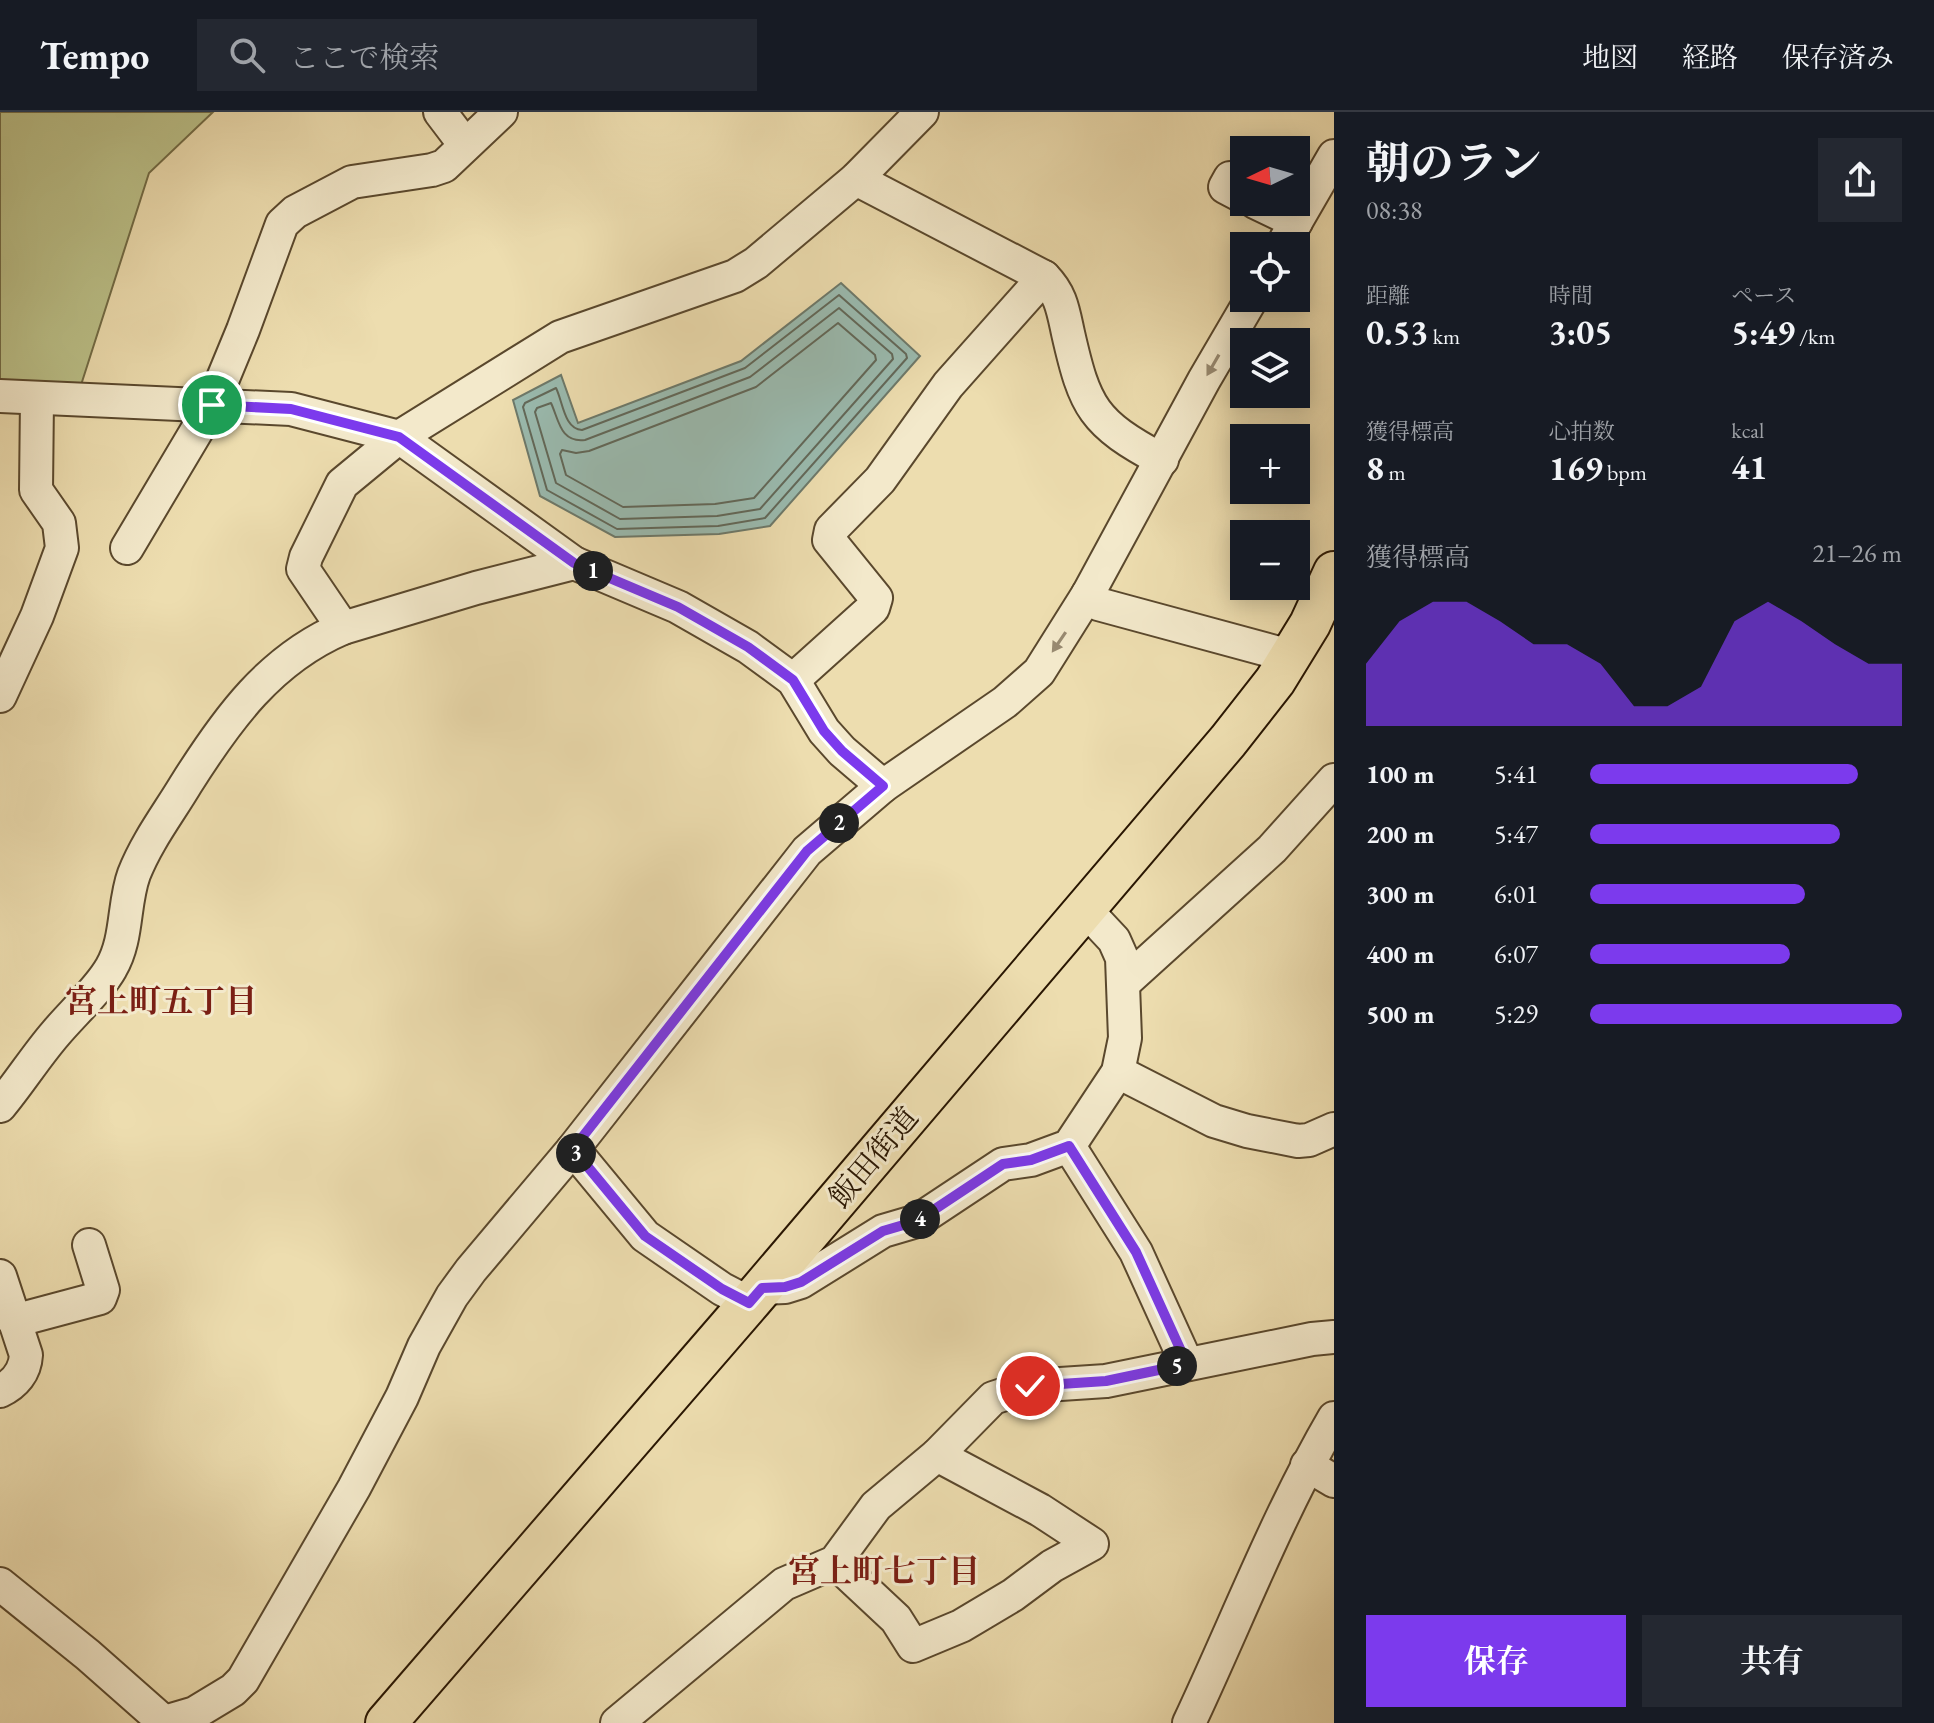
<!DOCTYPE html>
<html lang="ja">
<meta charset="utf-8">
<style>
:root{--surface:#171b24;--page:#242831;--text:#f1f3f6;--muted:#9ea1a6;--line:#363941;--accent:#7c3aed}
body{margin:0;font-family:"EB Garamond","Noto Serif JP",serif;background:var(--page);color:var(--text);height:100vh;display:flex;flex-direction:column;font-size:30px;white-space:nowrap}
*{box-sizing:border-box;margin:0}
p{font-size:26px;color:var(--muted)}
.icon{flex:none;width:44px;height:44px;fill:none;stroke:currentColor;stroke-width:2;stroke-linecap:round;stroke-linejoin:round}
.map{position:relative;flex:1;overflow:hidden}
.drawer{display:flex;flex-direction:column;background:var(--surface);width:600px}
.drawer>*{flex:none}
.needle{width:52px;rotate:265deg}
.controls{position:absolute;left:1230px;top:24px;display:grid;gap:16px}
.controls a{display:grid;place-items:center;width:80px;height:80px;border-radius:0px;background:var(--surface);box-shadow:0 4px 20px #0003;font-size:40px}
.pin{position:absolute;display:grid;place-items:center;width:68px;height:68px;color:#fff;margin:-34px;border:4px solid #fff;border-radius:50%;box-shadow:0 2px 8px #0007}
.km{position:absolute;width:40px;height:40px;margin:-20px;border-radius:50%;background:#222;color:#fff;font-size:22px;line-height:40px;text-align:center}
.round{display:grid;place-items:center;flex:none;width:84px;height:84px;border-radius:0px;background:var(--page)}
.summary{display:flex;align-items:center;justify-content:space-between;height:136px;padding:0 32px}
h1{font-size:44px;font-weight:700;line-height:60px}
.figures{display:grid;grid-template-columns:repeat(3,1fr);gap:12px;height:136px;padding:8px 32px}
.figures div{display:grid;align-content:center}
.figures b{font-size:34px;font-weight:700}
.figures small{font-size:22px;font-weight:400}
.figures p{font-size:22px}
.chart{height:224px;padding:16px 32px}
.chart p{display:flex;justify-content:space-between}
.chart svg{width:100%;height:144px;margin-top:8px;fill:var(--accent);opacity:.7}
.primary-button{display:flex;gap:16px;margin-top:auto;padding:16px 32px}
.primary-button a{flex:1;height:92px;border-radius:0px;background:var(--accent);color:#fff;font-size:32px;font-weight:700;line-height:92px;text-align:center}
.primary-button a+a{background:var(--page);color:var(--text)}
ul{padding:0 32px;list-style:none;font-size:26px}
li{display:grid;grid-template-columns:128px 96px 1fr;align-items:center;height:60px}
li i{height:20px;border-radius:10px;background:var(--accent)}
header{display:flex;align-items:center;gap:48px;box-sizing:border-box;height:112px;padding:0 40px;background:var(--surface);border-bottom:2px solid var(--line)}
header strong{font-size:38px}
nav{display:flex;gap:44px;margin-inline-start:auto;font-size:28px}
.search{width:560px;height:72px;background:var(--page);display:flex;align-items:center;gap:20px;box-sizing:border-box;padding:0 28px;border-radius:0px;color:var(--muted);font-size:30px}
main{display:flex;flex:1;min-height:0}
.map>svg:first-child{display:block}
.green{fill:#bbc088;stroke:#726b45;stroke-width:2}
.water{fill:#9abbb0;stroke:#6d796a;stroke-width:2}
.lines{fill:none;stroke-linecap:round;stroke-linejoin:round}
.shore{stroke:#626859;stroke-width:2}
.minor-casing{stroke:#5a482d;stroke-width:36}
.major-casing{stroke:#291602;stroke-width:44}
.minor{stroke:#f3e9cb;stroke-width:32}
.major{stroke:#edddaf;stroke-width:40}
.oneway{fill:#988a71}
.route-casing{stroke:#fff;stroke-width:16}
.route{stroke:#7c3aed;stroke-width:10}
.labels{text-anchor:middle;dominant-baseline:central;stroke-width:6;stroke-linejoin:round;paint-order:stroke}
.street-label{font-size:30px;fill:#291602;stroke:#f3e9cb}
.neighbourhood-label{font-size:32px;font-weight:bold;fill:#7a1f14;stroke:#f3e9cb}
</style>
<header>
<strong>Tempo</strong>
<div class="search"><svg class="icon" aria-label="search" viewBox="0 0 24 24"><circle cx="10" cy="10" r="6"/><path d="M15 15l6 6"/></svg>ここで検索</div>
<nav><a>地図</a><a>経路</a><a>保存済み</a></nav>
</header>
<main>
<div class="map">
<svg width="1334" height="1611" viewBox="0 0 1334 1611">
<rect width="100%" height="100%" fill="#edddaf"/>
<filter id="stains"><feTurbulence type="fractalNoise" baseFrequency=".0025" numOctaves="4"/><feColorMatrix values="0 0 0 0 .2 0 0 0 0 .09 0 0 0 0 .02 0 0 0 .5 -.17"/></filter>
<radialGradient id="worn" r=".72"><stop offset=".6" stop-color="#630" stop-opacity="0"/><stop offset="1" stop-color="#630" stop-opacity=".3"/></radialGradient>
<path class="green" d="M0 0H213L149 61 81 273 0 268Z"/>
<path class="water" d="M841 171 920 244 770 414 719 422 615 425 540 384 513 288 561 263 578 311 741 249Z"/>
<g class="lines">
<g class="shore">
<path d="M839 183 906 242 907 246 765 406 718 414 617 417 547 378 523 295 525 291 556 276C563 290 564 317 582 318L745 256Z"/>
<path d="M839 196 892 242 893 247 760 397 717 404 620 407 556 371 535 300 537 296 551 291C559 308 560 331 585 328L750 265Z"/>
<path d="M838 211 875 243 876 248 754 386 715 392 623 395 566 363 560 342 562 338 576 341 589 339 756 275Z"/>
</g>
<g class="minor-casing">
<g id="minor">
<path d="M440 0 465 33"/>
<path d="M1230 66 1225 75 1244 85"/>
<path d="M1255 90 1296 110"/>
<path d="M1282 134 1334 44"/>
<path d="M1044 165C1061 182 1063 198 1068 221 1085 296 1093 311 1162 348"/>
<path d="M0 284 291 297 399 325 574 451 678 495 748 535 793 568 824 619 842 639 883 674"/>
<path d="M127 436 212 293 243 218 282 112 295 100 352 70 432 58 444 54 501 0"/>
<path d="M1088 482 1098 492 1290 544"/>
<path d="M343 516 303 457 306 445 342 372 399 325 560 225 735 164 756 151 856 67 922 0"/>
<path d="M793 568 873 496 876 486 829 428 831 418 880 368 948 273 1044 165 856 67"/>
<path d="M0 584 37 504 62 436 59 411 36 378 37 287"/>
<path d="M1124 871 1272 737 1334 668"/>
<path d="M1118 960 1214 1009 1247 1019 1298 1029 1309 1028 1334 1017"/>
<path d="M0 994C20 970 36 944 56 921 72 902 100 876 111 856 128 827 123 792 134 762 147 729 168 702 186 672 227 607 270 547 343 516L476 476 574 451"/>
<path d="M1069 1034 1136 1140 1187 1252"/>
<path d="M573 1037 645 1124 722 1177 749 1191"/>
<path d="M0 1164 26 1243C25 1260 15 1272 0 1279"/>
<path d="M762 1176 785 1175 801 1170 883 1119 917 1109 1003 1052 1031 1048 1069 1034 1118 960 1125 926 1122 846 1114 828 1084 796"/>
<path d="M14 1209 100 1186 103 1178 89 1133"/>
<path d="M937 1343 993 1286 1030 1274 1106 1269 1312 1227 1334 1225"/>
<path d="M1307 1353 1334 1369"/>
<path d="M0 1472 88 1543 165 1611"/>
<path d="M161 1611 195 1601 233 1578 243 1568 354 1376 402 1285 424 1234 452 1184 471 1158 573 1037 807 739 883 674 1005 590 1039 560 1088 482 1204 268 1252 186"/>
<path d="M617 1611 784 1472 835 1450 876 1394 937 1343 1040 1398 1092 1432 1052 1454 1013 1483 961 1514 913 1534 896 1507 835 1450"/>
<path d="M1189 1611C1237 1509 1277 1404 1334 1306"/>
</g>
</g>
<g class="major-casing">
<path id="major" d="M386 1611 752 1188 1228 629 1275 569 1310 512 1334 460"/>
</g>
<use href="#minor" class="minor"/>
<use href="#major" class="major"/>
</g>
<defs><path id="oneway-solid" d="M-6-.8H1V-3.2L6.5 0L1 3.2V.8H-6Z" transform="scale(2)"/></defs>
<g class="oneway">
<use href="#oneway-solid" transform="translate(1213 253) rotate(120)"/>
<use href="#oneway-solid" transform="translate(1059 530) rotate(124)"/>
</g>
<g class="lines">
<g class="route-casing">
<path id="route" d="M212 293 291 297 399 325 574 451 678 495 748 535 793 568 824 619 842 639 883 674 807 739 573 1037 645 1124 722 1177 749 1191 762 1176 785 1175 801 1170 883 1119 917 1109 1003 1052 1031 1048 1069 1034 1136 1140 1187 1252 1106 1269 1030 1274"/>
</g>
<use href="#route" class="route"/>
</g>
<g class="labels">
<g class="street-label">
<text transform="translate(873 1045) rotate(-50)">飯田街道</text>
</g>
<g class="neighbourhood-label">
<text x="161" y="889">宮上町五丁目</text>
<text x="884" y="1459">宮上町七丁目</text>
</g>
</g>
<rect width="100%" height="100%" filter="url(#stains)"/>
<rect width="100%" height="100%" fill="url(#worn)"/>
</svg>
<div class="controls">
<a><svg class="needle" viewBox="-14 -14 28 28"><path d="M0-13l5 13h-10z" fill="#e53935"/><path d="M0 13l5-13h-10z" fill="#9ea1a6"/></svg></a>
<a><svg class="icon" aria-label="locate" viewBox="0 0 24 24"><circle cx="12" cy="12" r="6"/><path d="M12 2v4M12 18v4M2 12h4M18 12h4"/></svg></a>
<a><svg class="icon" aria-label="layers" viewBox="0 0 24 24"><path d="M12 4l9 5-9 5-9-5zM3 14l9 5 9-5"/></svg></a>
<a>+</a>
<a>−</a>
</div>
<div class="pin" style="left:212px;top:293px;background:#1e9e55"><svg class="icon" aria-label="arrive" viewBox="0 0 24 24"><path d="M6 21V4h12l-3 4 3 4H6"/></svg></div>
<div class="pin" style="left:1030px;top:1274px;background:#d93025"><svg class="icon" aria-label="check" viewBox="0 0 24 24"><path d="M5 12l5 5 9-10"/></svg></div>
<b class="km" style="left:593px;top:459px">1</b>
<b class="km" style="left:839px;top:711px">2</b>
<b class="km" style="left:576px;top:1041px">3</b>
<b class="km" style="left:920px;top:1107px">4</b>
<b class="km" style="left:1177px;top:1254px">5</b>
</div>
<section class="drawer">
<div class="summary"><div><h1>朝のラン</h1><p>08:38</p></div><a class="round"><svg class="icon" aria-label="share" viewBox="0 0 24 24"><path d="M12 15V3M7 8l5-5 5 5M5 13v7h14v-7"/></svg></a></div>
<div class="figures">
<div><p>距離</p><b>0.53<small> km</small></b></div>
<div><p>時間</p><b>3:05</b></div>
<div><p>ペース</p><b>5:49<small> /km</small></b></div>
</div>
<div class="figures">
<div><p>獲得標高</p><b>8<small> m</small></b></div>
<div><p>心拍数</p><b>169<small> bpm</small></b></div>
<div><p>kcal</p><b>41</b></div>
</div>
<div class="chart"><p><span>獲得標高</span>21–26 m</p>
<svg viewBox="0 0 160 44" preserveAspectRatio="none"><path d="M0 44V25L10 12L20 6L30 6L40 12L50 19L60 19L70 25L80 38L90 38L100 32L110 12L120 6L130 12L140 19L150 25L160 25V44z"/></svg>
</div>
<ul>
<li><b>100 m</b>5:41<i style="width:86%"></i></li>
<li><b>200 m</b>5:47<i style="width:80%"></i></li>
<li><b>300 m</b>6:01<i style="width:69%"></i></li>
<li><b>400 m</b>6:07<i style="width:64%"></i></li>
<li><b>500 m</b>5:29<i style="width:100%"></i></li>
</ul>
<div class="primary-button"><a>保存</a><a>共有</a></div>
</section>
</main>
